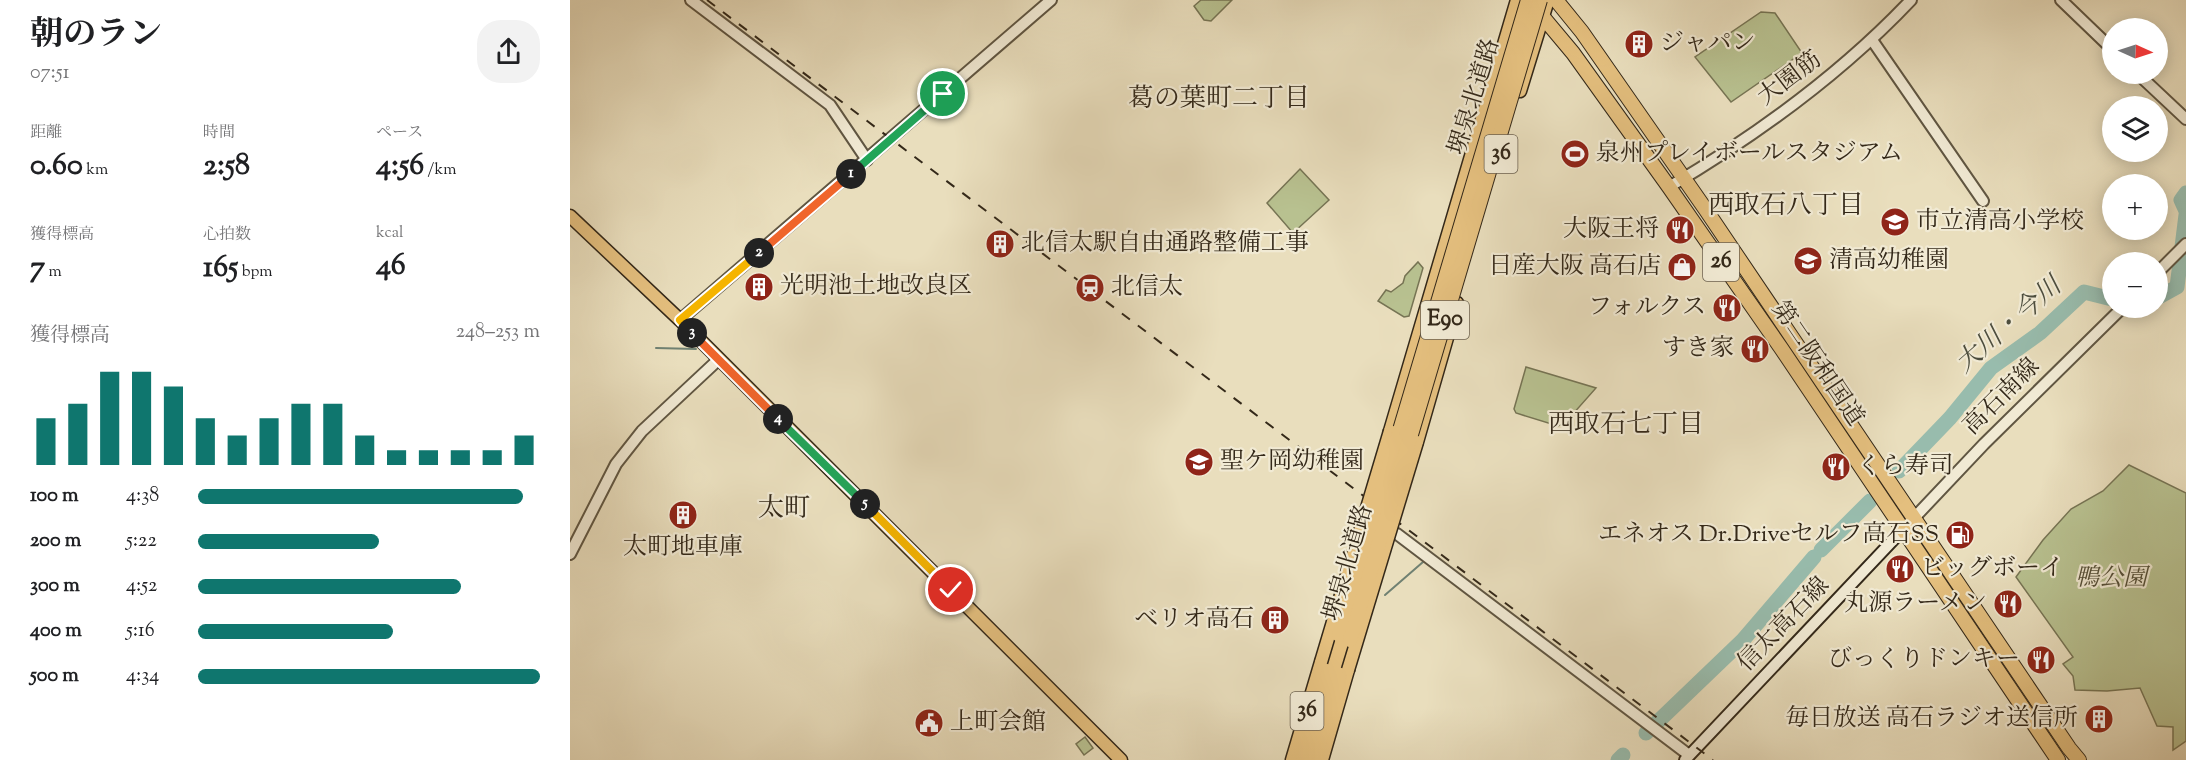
<!DOCTYPE html>
<html lang="ja">
<meta charset="utf-8">
<style>
:root{--surface:#fff;--page:#f2f2f2;--text:#202124;--muted:#757577;--accent:#0f766e}
body{margin:0;font-family:"Sorts Mill Goudy","Noto Serif JP",serif;background:var(--page);color:var(--text);height:100vh;display:flex;flex-direction:column;font-size:22px;white-space:nowrap}
*{box-sizing:border-box;margin:0}
p{font-size:20px;color:var(--muted)}
.icon{flex:none;width:33px;height:33px;fill:none;stroke:currentColor;stroke-width:2;stroke-linecap:round;stroke-linejoin:round}
.map{position:relative;flex:1;overflow:hidden}
.side{display:flex;flex-direction:column;background:var(--surface);width:570px}
.side>*{flex:none}
.needle{width:39px;rotate:93deg}
.buttons{position:absolute;left:1532px;top:18px;display:grid;gap:12px}
.buttons a{display:grid;place-items:center;width:66px;height:66px;border-radius:50%;background:var(--surface);box-shadow:0 3px 15px #0003;font-size:30px}
.pin{position:absolute;display:grid;place-items:center;width:51px;height:51px;color:#fff;margin:-26px;border:3px solid #fff;border-radius:50%;box-shadow:0 2px 6px #0007}
.km{position:absolute;width:30px;height:30px;margin:-15px;border-radius:50%;background:#222;color:#fff;font-size:16px;line-height:30px;text-align:center}
.round{display:grid;place-items:center;flex:none;width:63px;height:63px;border-radius:24px;background:var(--page)}
.headline{display:flex;align-items:center;justify-content:space-between;height:102px;padding:0 30px}
h1{font-size:33px;font-weight:700;line-height:45px}
.metrics{display:grid;grid-template-columns:repeat(3,1fr);gap:9px;height:102px;padding:6px 30px}
.metrics div{display:grid;align-content:center}
.metrics b{font-size:30px;font-weight:700}
.metrics small{font-size:16px;font-weight:400}
.metrics p{font-size:16px}
.chart{height:168px;padding:12px 30px}
.chart p{display:flex;justify-content:space-between}
.chart svg{width:100%;height:108px;margin-top:6px;stroke:var(--accent);stroke-width:6}
ul{padding:0 30px;list-style:none;font-size:20px}
li{display:grid;grid-template-columns:96px 72px 1fr;align-items:center;height:45px}
li i{height:15px;border-radius:8px;background:var(--accent)}
main{display:flex;flex:1;min-height:0}
.map>svg:first-child{display:block}
.green{fill:#b8c190;stroke:#767454;stroke-width:1.5}
.lines{fill:none;stroke-linecap:round;stroke-linejoin:round}
.stream{stroke:#708172;stroke-width:2}
.river{stroke:#98bcad;stroke-width:15}
.tertiary-casing{stroke:#605642;stroke-width:14}
.secondary-casing{stroke:#332819;stroke-width:14}
.primary-casing{stroke:#332819;stroke-width:15}
.trunk-casing{stroke:#332819;stroke-width:16}
.tertiary{stroke:#f1ead4;stroke-width:10}
.secondary{stroke:#f1ead4;stroke-width:10}
.primary{stroke:#e4bf7e;stroke-width:12}
.trunk{stroke:#e4bf7e;stroke-width:14}
.rail{stroke:#332819;stroke-width:2;stroke-dasharray:10 10;stroke-linecap:butt}
.primary-bridge-casing{stroke:#332819;stroke-width:15;stroke-linecap:butt}
.trunk-bridge-casing{stroke:#332819;stroke-width:16;stroke-linecap:butt}
.primary-bridge{stroke:#e4bf7e;stroke-width:12}
.trunk-bridge{stroke:#e4bf7e;stroke-width:14}
.split-1-casing{stroke:#fff;stroke-width:12}
.split-2-casing{stroke:#fff;stroke-width:12}
.split-3-casing{stroke:#fff;stroke-width:12}
.split-4-casing{stroke:#fff;stroke-width:12}
.split-5-casing{stroke:#fff;stroke-width:12}
.split-6-casing{stroke:#fff;stroke-width:12}
.split-1{stroke:#22a559;stroke-width:8}
.split-2{stroke:#f0652b;stroke-width:8}
.split-3{stroke:#f5b400;stroke-width:8}
.split-4{stroke:#f0652b;stroke-width:8}
.split-5{stroke:#22a559;stroke-width:8}
.split-6{stroke:#f5b400;stroke-width:8}
.labels{text-anchor:middle;dominant-baseline:central;stroke-width:4.5;stroke-linejoin:round;paint-order:stroke}
.shield{fill:#f1ead4;stroke:#6c6251;stroke-width:1.5}
.shield-label{font-size:22px;font-weight:bold;fill:#332819}
.poi-label{font-size:24px;fill:#332819;stroke:#f1ead4;text-anchor:start}
.street-label{font-size:24px;fill:#332819;stroke:#f1ead4}
.park-label{font-size:24px;font-style:italic;fill:#544e37;stroke:#f1ead4}
.neighbourhood-label{font-size:26px;fill:#332819;stroke:#f1ead4}
.water-label{font-size:26px;font-style:italic;fill:#4c4d3e;stroke:#f1ead4}
</style>
<main>
<section class="side">
<div class="headline"><div><h1>朝のラン</h1><p>07:51</p></div><a class="round"><svg class="icon" aria-label="share" viewBox="0 0 24 24"><path d="M12 15V3M7 8l5-5 5 5M5 13v7h14v-7"/></svg></a></div>
<div class="metrics">
<div><p>距離</p><b>0.60<small> km</small></b></div>
<div><p>時間</p><b>2:58</b></div>
<div><p>ペース</p><b>4:56<small> /km</small></b></div>
</div>
<div class="metrics">
<div><p>獲得標高</p><b>7<small> m</small></b></div>
<div><p>心拍数</p><b>165<small> bpm</small></b></div>
<div><p>kcal</p><b>46</b></div>
</div>
<div class="chart"><p><span>獲得標高</span>248–253 m</p>
<svg viewBox="0 0 160 44" preserveAspectRatio="none"><path d="M5 44V25M15 44V19M25 44V6M35 44V6M45 44V12M55 44V25M65 44V32M75 44V25M85 44V19M95 44V19M105 44V32M115 44V38M125 44V38M135 44V38M145 44V38M155 44V32"/></svg>
</div>
<ul>
<li><b>100 m</b>4:38<i style="width:95%"></i></li>
<li><b>200 m</b>5:22<i style="width:53%"></i></li>
<li><b>300 m</b>4:52<i style="width:77%"></i></li>
<li><b>400 m</b>5:16<i style="width:57%"></i></li>
<li><b>500 m</b>4:34<i style="width:100%"></i></li>
</ul>
</section>
<div class="map">
<svg width="1616" height="760" viewBox="0 0 1616 760">
<rect width="100%" height="100%" fill="#e9debd"/>
<filter id="stains"><feTurbulence type="fractalNoise" baseFrequency=".00333" numOctaves="4"/><feColorMatrix values="0 0 0 0 .2 0 0 0 0 .09 0 0 0 0 .02 0 0 0 .5 -.17"/></filter>
<radialGradient id="worn" r=".72"><stop offset=".6" stop-color="#630" stop-opacity="0"/><stop offset="1" stop-color="#630" stop-opacity=".3"/></radialGradient>
<g class="green">
<path d="M631 0H662L641 21 634 20 624 6Z"/>
<path d="M1191 12 1205 13 1232 53 1161 102 1125 57Z"/>
<path d="M730 169 759 200 723 233 697 203Z"/>
<path d="M848 262 853 268 839 316 834 317 808 301 816 290 821 292 833 283 835 276Z"/>
<path d="M956 367 1026 388 995 423 988 426 946 413 944 409Z"/>
<path d="M1559 465 1616 493V741L1603 750V727L1587 726 1570 688 1537 691 1505 690 1503 676 1493 664 1503 657 1446 577 1473 540 1501 509 1533 491Z"/>
<path d="M515 737 523 748 514 755 506 744Z"/>
</g>
<g class="lines">
<g class="stream">
<path d="M86 348 126 349"/>
<path d="M815 595 853 562"/>
</g>
<g class="river">
<path d="M1616 193 1611 200 1616 211"/>
<path d="M1587 298 1607 287 1616 215"/>
<path d="M1329 471 1380 418 1421 368 1470 333 1514 292 1542 299"/>
<path d="M1251 550 1300 501"/>
<path d="M1076 733 1173 640 1244 557"/>
<path d="M1048 760 1053 755"/>
</g>
<g class="tertiary-casing">
<g id="tertiary">
<path d="M121 0 260 105 297 160"/>
<path d="M1491 0 1542 49"/>
<path d="M1302 40 1413 201"/>
<path d="M1568 74 1616 119"/>
<path d="M1099 187C1187 135 1271 74 1341 0"/>
<path d="M1587 273 1616 244"/>
<path d="M110 320 481 0"/>
<path d="M1344 518 1414 444 1552 308"/>
<path d="M827 534 1119 755"/>
<path d="M0 554 46 464 72 431 148 360"/>
</g>
</g>
<g class="secondary-casing">
<path id="secondary" d="M1115 760 1344 518"/>
</g>
<g class="primary-casing">
<g id="primary">
<path d="M950 91 978 0"/>
<path d="M0 216 110 320 551 760"/>
<path d="M820 431 947 0"/>
<path d="M847 442 887 303"/>
<path d="M722 760 751 662"/>
<path d="M752 760 778 670"/>
</g>
</g>
<g class="trunk-casing">
<g id="trunk">
<path d="M986 0 1012 32 1136 210 1499 748 1509 760"/>
<path d="M962 4 1003 53 1099 187 1211 348 1488 760"/>
<path d="M733 760 769 635"/>
<path d="M744 760 780 640"/>
</g>
</g>
<use href="#tertiary" class="tertiary"/>
<use href="#secondary" class="secondary"/>
<use href="#primary" class="primary"/>
<use href="#trunk" class="trunk"/>
<path class="rail" d="M137 0 1143 760"/>
<g class="primary-bridge-casing">
<g id="primary-bridge">
<path d="M751 662 820 431"/>
<path d="M778 670 847 442"/>
</g>
</g>
<g class="trunk-bridge-casing">
<g id="trunk-bridge">
<path d="M769 635 958 0"/>
<path d="M780 640 970 0"/>
</g>
</g>
<use href="#primary-bridge" class="primary-bridge"/>
<use href="#trunk-bridge" class="trunk-bridge"/>
</g>
<g class="lines">
<g class="split-1-casing">
<path id="split-1" d="M281 174 373 94"/>
</g>
<g class="split-2-casing">
<path id="split-2" d="M189 253 281 174"/>
</g>
<g class="split-3-casing">
<path id="split-3" d="M122 333 110 320 189 253"/>
</g>
<g class="split-4-casing">
<path id="split-4" d="M122 333 208 419"/>
</g>
<g class="split-5-casing">
<path id="split-5" d="M208 419 295 504"/>
</g>
<g class="split-6-casing">
<path id="split-6" d="M295 504 381 590"/>
</g>
<use href="#split-1" class="split-1"/>
<use href="#split-2" class="split-2"/>
<use href="#split-3" class="split-3"/>
<use href="#split-4" class="split-4"/>
<use href="#split-5" class="split-5"/>
<use href="#split-6" class="split-6"/>
</g>
<defs>
<g id="building-disc" transform="scale(1.5)"><circle r="9.5" fill="#8f2418" stroke="#f1ead4"/><path d="M-4-6H4V6H1V3H-1V6H-4ZM-2.5-4.3h1.7v1.8h-1.7ZM.8-4.3h1.7v1.8H.8ZM-2.5-1h1.7V.8h-1.7ZM.8-1h1.7V.8H.8Z" fill="#fff"/></g>
<g id="stadium-disc" transform="scale(1.5)"><circle r="9.5" fill="#8f2418" stroke="#f1ead4"/><path d="M0-5a6.5 5 0 1 0 0 10a6.5 5 0 1 0 0-10ZM-3.5-1.8h7v3.6h-7Z" fill="#fff"/></g>
<g id="school-disc" transform="scale(1.5)"><circle r="9.5" fill="#8f2418" stroke="#f1ead4"/><path d="M0-5L7-2L0 1L-7-2ZM-4 1L0 2.5L4 1V4Q0 6-4 4Z" fill="#fff"/></g>
<g id="restaurant-disc" transform="scale(1.5)"><circle r="9.5" fill="#8f2418" stroke="#f1ead4"/><path d="M-5-6h1v4h1v-4h1v4h1v-4h1v5L-1.5 .5V6h-2V.5L-5-1ZM5-6V6H3V1.5H1.5Q1.5-4 5-6Z" fill="#fff"/></g>
<g id="shop-disc" transform="scale(1.5)"><circle r="9.5" fill="#8f2418" stroke="#f1ead4"/><path d="M-5-2.5h2.3a2.7 3.5 0 0 1 5.4 0H5L5.5 6h-11ZM-1.5-2.5h3a1.5 2.3 0 0 0-3 0Z" fill="#fff"/></g>
<g id="station-disc" transform="scale(1.5)"><circle r="9.5" fill="#8f2418" stroke="#f1ead4"/><path d="M-3-6H3Q5-6 5-4V2Q5 4 3 4L4.5 6H3L1.5 4h-3L-3 6H-4.5L-3 4Q-5 4-5 2V-4Q-5-6-3-6ZM-3.5-4v3h7v-3ZM-3.5 1v1.5H-2V1ZM2 1v1.5H3.5V1Z" fill="#fff"/></g>
<g id="fuel-disc" transform="scale(1.5)"><circle r="9.5" fill="#8f2418" stroke="#f1ead4"/><path d="M-5.5-6h7V0h2V4h1.3V-2.5L3-4.5l.8-.8L6-3V5H2.5V1h-1V6h-7ZM-4.2-4.7v3.2H.2V-4.7Z" fill="#fff"/></g>
<g id="civic-disc" transform="scale(1.5)"><circle r="9.5" fill="#8f2418" stroke="#f1ead4"/><path d="M-.6-6.5H3V-4.5H.6V-3L4-1V1h2V6H-6V1h2V-1L-.6-3ZM-1.2 2.5V6h2.4V2.5Z" fill="#fff"/></g>
</defs>
<g fill-rule="evenodd">
<use href="#building-disc" x="1069" y="44"/>
<use href="#stadium-disc" x="1005" y="154"/>
<use href="#school-disc" x="1325" y="222"/>
<use href="#restaurant-disc" x="1110" y="230"/>
<use href="#building-disc" x="430" y="244"/>
<use href="#school-disc" x="1238" y="261"/>
<use href="#shop-disc" x="1112" y="267"/>
<use href="#building-disc" x="189" y="287"/>
<use href="#station-disc" x="520" y="288"/>
<use href="#restaurant-disc" x="1157" y="308"/>
<use href="#restaurant-disc" x="1185" y="349"/>
<use href="#school-disc" x="629" y="462"/>
<use href="#restaurant-disc" x="1266" y="467"/>
<use href="#building-disc" x="113" y="515"/>
<use href="#fuel-disc" x="1390" y="535"/>
<use href="#restaurant-disc" x="1330" y="569"/>
<use href="#restaurant-disc" x="1438" y="604"/>
<use href="#building-disc" x="705" y="620"/>
<use href="#restaurant-disc" x="1471" y="660"/>
<use href="#building-disc" x="1529" y="719"/>
<use href="#civic-disc" x="359" y="723"/>
</g>
<g class="labels">
<g class="shield">
<rect x="914.5" y="135" width="33" height="38" rx="4.5"/>
<rect x="1133" y="243" width="36" height="38" rx="4.5"/>
<rect x="851" y="301" width="48" height="38" rx="4.5"/>
<rect x="720.5" y="692" width="33" height="38" rx="4.5"/>
</g>
<g class="shield-label">
<text x="931" y="154">36</text>
<text x="1151" y="262">26</text>
<text x="875" y="320">E90</text>
<text x="737" y="711">36</text>
</g>
<g class="poi-label">
<text x="1090" y="44">ジャパン</text>
<text x="1026" y="154">泉州プレイボールスタジアム</text>
<text x="1346" y="222">市立清高小学校</text>
<text x="1089" y="230" text-anchor="end">大阪王将</text>
<text x="451" y="244">北信太駅自由通路整備工事</text>
<text x="1259" y="261">清高幼稚園</text>
<text x="1091" y="267" text-anchor="end">日産大阪 高石店</text>
<text x="210" y="287">光明池土地改良区</text>
<text x="541" y="288">北信太</text>
<text x="1136" y="308" text-anchor="end">フォルクス</text>
<text x="1164" y="349" text-anchor="end">すき家</text>
<text x="650" y="462">聖ケ岡幼稚園</text>
<text x="1287" y="467">くら寿司</text>
<text x="1369" y="535" text-anchor="end">エネオス Dr.Driveセルフ高石SS</text>
<text x="113" y="548" text-anchor="middle">太町地車庫</text>
<text x="1351" y="569">ビッグボーイ</text>
<text x="1417" y="604" text-anchor="end">丸源ラーメン</text>
<text x="684" y="620" text-anchor="end">ベリオ高石</text>
<text x="1450" y="660" text-anchor="end">びっくりドンキー</text>
<text x="1508" y="719" text-anchor="end">毎日放送 高石ラジオ送信所</text>
<text x="380" y="723">上町会館</text>
</g>
<g class="street-label">
<text transform="translate(1220 79) rotate(-37)">大園筋</text>
<text transform="translate(905 97) rotate(-73)">堺泉北道路</text>
<text transform="translate(1247 364) rotate(56)">第二阪和国道</text>
<text transform="translate(1432 397) rotate(-45)">高石南線</text>
<text transform="translate(779 563) rotate(-74)">堺泉北道路</text>
<text transform="translate(1214 625) rotate(-46)">信太高石線</text>
</g>
<g class="park-label">
<text x="1541" y="579">鴨公園</text>
</g>
<g class="neighbourhood-label">
<text x="649" y="99">葛の葉町二丁目</text>
<text x="1216" y="206">西取石八丁目</text>
<text x="1056" y="425">西取石七丁目</text>
<text x="214" y="509">太町</text>
</g>
<g class="water-label">
<text transform="translate(1439 326) rotate(-41)">大川・今川</text>
</g>
</g>
<rect width="100%" height="100%" filter="url(#stains)"/>
<rect width="100%" height="100%" fill="url(#worn)"/>
</svg>
<div class="buttons">
<a><svg class="needle" viewBox="-14 -14 28 28"><path d="M0-13l5 13h-10z" fill="#e53935"/><path d="M0 13l5-13h-10z" fill="#757577"/></svg></a>
<a><svg class="icon" aria-label="layers" viewBox="0 0 24 24"><path d="M12 4l9 5-9 5-9-5zM3 14l9 5 9-5"/></svg></a>
<a>+</a>
<a>−</a>
</div>
<div class="pin" style="left:373px;top:94px;background:#1e9e55"><svg class="icon" aria-label="arrive" viewBox="0 0 24 24"><path d="M6 21V4h12l-3 4 3 4H6"/></svg></div>
<div class="pin" style="left:381px;top:590px;background:#d93025"><svg class="icon" aria-label="check" viewBox="0 0 24 24"><path d="M5 12l5 5 9-10"/></svg></div>
<b class="km" style="left:281px;top:174px">1</b>
<b class="km" style="left:189px;top:253px">2</b>
<b class="km" style="left:122px;top:333px">3</b>
<b class="km" style="left:208px;top:419px">4</b>
<b class="km" style="left:295px;top:504px">5</b>
</div>
</main>
